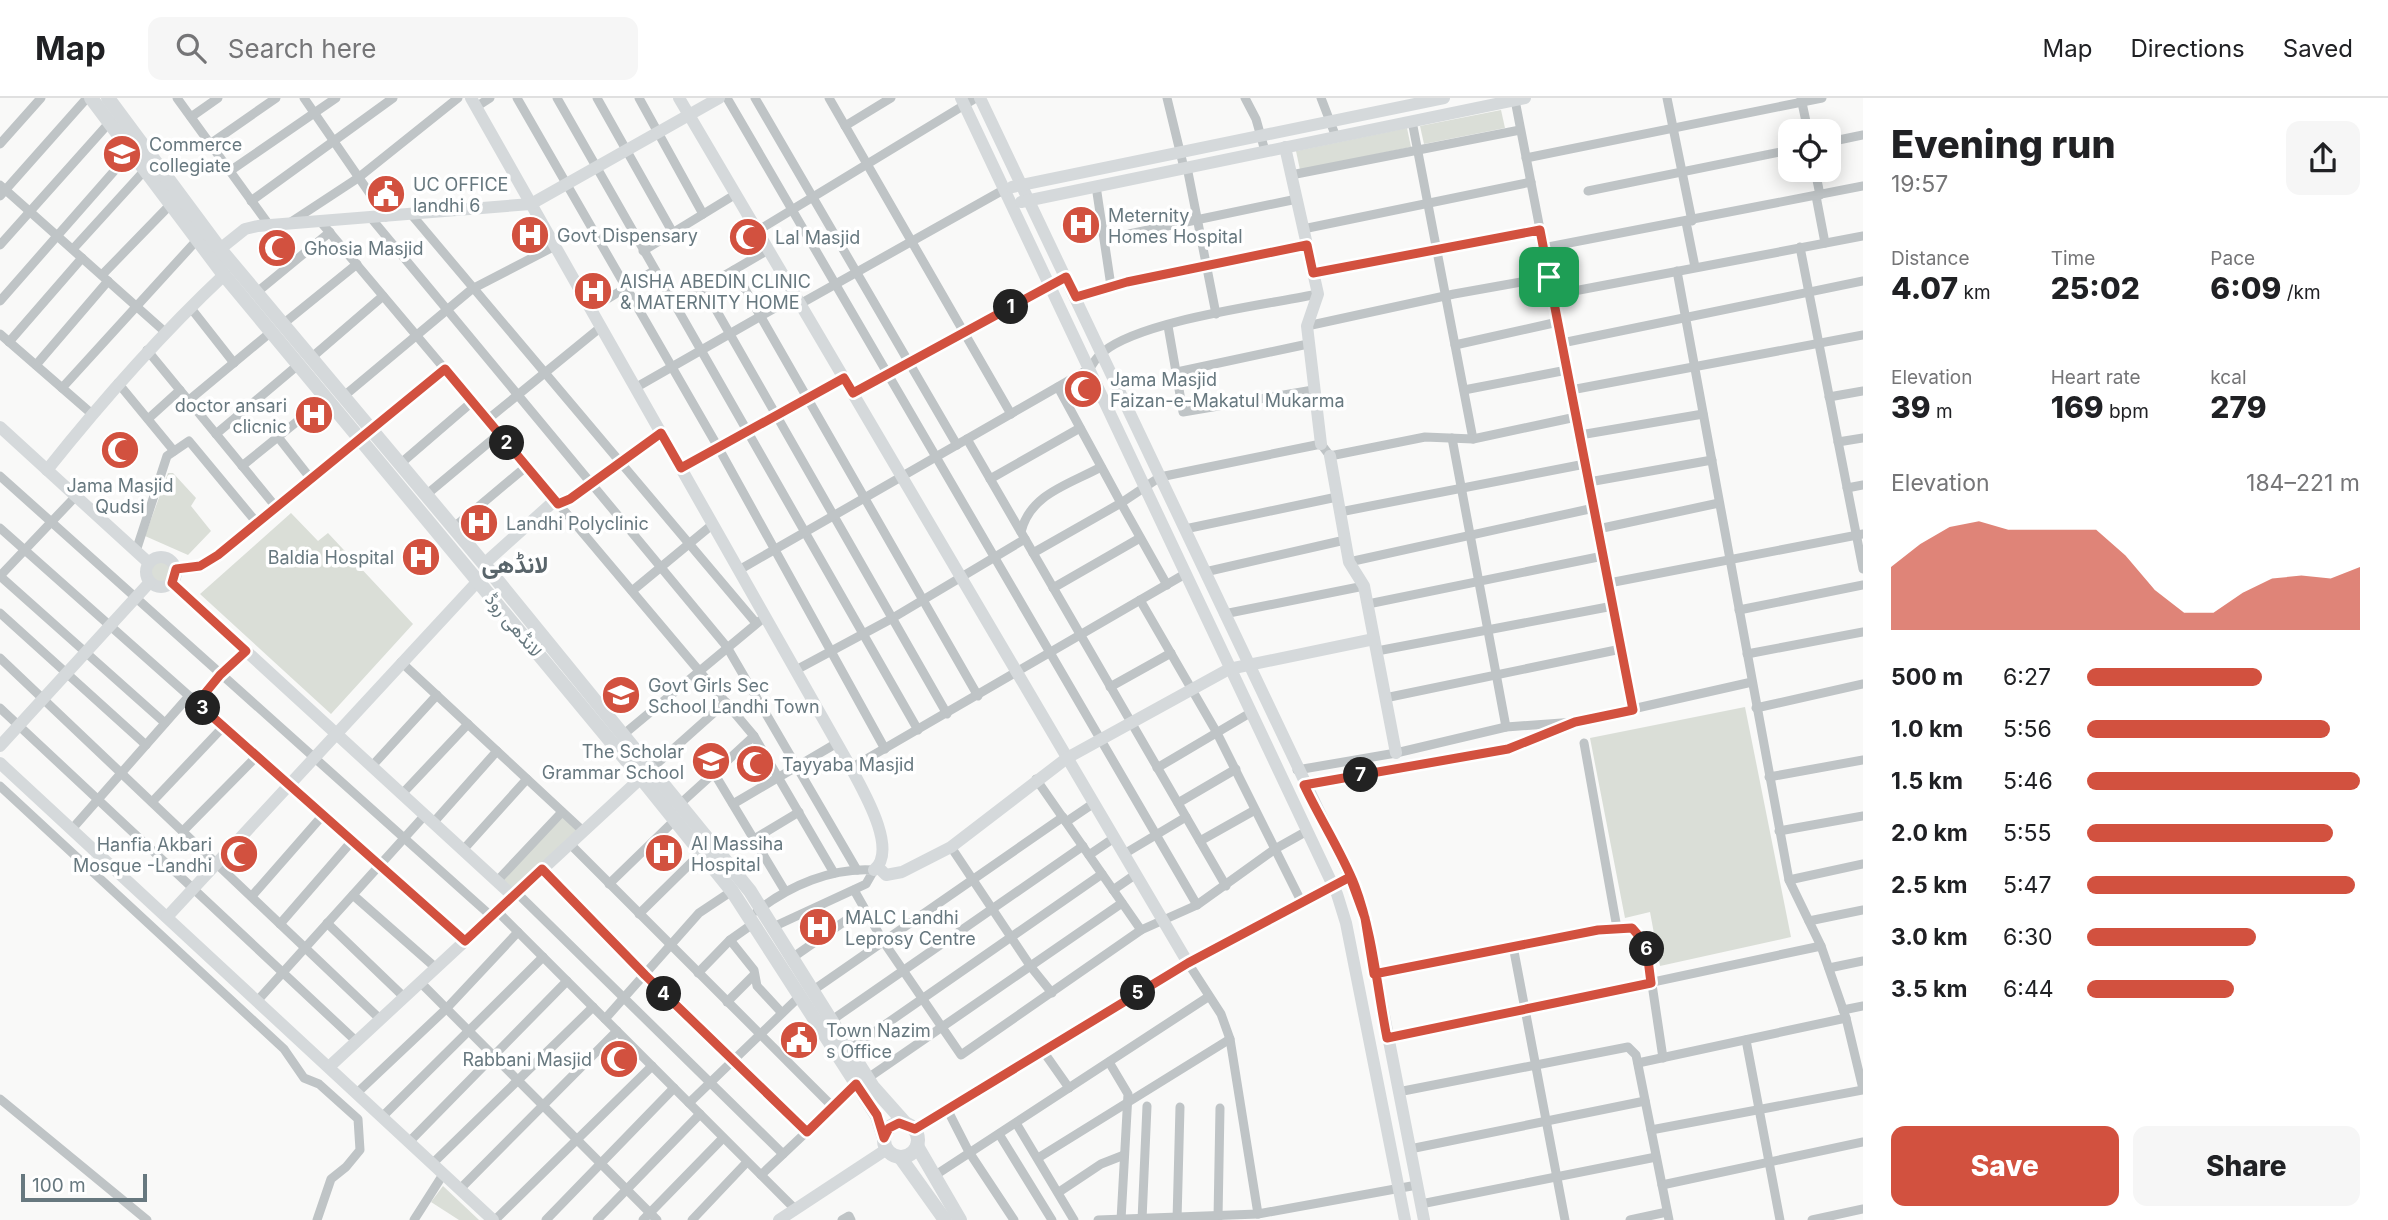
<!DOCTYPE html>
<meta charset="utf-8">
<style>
:root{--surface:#fff;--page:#f6f6f6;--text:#202124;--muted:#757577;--line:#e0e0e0;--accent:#d2513f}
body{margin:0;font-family:Inter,Vazirmatn,sans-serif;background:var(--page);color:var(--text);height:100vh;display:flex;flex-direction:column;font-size:26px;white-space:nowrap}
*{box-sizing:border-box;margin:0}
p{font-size:23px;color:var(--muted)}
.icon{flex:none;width:38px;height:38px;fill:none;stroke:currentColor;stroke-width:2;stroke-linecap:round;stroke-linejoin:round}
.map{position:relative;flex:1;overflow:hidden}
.details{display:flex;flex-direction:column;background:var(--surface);width:525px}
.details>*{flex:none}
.tools{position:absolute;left:1778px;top:21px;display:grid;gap:14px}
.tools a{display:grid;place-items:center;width:63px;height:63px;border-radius:14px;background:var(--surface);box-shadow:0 4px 18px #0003;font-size:35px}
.scale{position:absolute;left:21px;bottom:18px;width:126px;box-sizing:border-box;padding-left:7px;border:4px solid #67787f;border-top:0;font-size:19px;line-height:24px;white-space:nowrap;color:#67787f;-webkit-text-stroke:5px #fff;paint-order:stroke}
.pin{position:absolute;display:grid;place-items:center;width:60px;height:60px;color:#fff;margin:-30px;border-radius:14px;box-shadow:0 4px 10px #0006}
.km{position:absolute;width:35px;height:35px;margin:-18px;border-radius:50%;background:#222;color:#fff;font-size:19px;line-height:35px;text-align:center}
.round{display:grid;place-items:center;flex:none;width:74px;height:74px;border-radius:14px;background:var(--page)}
.headline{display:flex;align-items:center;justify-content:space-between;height:119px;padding:0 28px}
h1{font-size:38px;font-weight:800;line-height:52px}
.stats{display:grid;grid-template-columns:repeat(3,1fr);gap:10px;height:119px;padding:7px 28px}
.stats div{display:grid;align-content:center}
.stats b{font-size:30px;font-weight:800}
.stats small{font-size:19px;font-weight:400}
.stats p{font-size:19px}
.chart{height:196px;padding:14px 28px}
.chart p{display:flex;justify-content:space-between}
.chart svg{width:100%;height:126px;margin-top:7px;fill:var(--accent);opacity:.7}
.button{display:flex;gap:14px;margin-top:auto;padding:14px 28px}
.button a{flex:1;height:80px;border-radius:14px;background:var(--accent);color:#fff;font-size:28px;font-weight:800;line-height:80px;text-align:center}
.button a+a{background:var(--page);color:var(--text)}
ul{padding:0 28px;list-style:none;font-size:23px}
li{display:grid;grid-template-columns:112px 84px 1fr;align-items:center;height:52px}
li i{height:18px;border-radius:9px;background:var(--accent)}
header{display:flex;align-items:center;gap:42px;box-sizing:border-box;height:98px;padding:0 35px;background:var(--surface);border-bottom:2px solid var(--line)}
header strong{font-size:33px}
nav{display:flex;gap:38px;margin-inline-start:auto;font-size:24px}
.search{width:490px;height:63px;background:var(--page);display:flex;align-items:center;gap:18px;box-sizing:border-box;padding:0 24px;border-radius:14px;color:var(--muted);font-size:26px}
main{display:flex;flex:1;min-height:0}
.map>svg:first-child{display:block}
.green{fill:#daded7}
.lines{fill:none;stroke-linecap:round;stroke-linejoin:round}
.street{stroke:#bfc4c6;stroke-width:9}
.secondary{stroke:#d5d9db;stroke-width:12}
.primary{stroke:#d5d9db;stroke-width:14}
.route-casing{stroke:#fff;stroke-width:14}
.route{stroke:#d2513f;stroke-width:9}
.labels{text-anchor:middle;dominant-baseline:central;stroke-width:7;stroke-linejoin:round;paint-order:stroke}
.poi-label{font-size:18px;fill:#67787f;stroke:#fff;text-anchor:start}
.street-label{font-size:18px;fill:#67787f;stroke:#fff}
.district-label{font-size:24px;font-weight:bold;fill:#59656b;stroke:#fff}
</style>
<header>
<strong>Map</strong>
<div class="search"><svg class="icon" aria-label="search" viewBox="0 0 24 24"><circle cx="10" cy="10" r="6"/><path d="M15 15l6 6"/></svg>Search here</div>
<nav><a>Map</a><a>Directions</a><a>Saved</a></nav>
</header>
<main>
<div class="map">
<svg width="1863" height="1122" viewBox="0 0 1863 1122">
<rect width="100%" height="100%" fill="#f9f9f8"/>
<g class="green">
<path d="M1501 12 1505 30 1424 46 1420 28Z"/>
<path d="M1407 30 1411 49 1300 72 1296 53Z"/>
<path d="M168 375H173L196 400 191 408 211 433 188 457 145 438Z"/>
<path d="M291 415 318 443 328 435 413 526 331 616 200 496Z"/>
<circle cx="161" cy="474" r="10"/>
<path d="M1745 609 1791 839 1660 868 1650 814 1625 820 1590 640Z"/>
<path d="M562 714 583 733 513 798 497 783Z"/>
<path d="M443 1088 479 1122H459L431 1104Z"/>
</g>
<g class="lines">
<g class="street">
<path d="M177 0 269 127"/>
<path d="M304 0 386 119"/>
<path d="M517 0 718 349 885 651"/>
<path d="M557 0 918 632"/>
<path d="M597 0 673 135"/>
<path d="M639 0 703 116"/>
<path d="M727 0 1197 807"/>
<path d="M755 0 957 347"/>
<path d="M829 0 1011 316"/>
<path d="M1167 0 1184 70"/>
<path d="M1245 0 1256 21 1265 53"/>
<path d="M1321 0 1336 39"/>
<path d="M1667 0 1692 123"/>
<path d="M1801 0 1808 33"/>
<path d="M1515 2 1633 612"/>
<path d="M476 9 490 0"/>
<path d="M191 19 218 0"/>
<path d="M1412 23 1473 341"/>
<path d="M845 28 891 0"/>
<path d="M1829 44 1863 37"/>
<path d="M0 46 41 0"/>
<path d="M210 46 276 0"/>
<path d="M1526 60 1822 0"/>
<path d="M1187 69 1216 216"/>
<path d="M1815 72 1820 97"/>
<path d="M230 73 336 0"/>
<path d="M1291 77 1520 32"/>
<path d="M0 87 164 233"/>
<path d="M1096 88 1111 188"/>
<path d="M1588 93 1790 52"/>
<path d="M0 98 87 0"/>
<path d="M1816 98 1825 145"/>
<path d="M251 103 393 0"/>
<path d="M411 116 756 525"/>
<path d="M371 120 727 549 857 772"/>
<path d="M320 123 754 638 834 775"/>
<path d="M291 124 358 80 458 0"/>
<path d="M1686 124 1695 169"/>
<path d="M1303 131 1531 84"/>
<path d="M757 133 976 0"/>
<path d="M1105 141 1297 101"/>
<path d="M0 147 109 25"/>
<path d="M1800 149 1863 471"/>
<path d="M1543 150 1863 88"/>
<path d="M73 151 145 72"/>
<path d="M643 153 736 96"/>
<path d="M734 172 978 598"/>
<path d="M1677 173 1789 782 1821 848 1846 920 1863 991"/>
<path d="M1313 175 1540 132"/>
<path d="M102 177 171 106"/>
<path d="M703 189 947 616"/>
<path d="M256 195 330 134"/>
<path d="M1553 197 1863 138"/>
<path d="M1076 199 1127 184 1307 147"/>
<path d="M0 203 130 55"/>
<path d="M800 206 1005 91"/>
<path d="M674 207 768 152"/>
<path d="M190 209 234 265"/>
<path d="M591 211 655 172"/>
<path d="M283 226 357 166"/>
<path d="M1168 228 1183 314 1313 292"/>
<path d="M1307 228 1454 196 1549 179"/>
<path d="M0 236 92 316"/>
<path d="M9 244 82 160"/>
<path d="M1562 245 1863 183"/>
<path d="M1455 247 1558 224"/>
<path d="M147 252 276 409"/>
<path d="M311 260 383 198"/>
<path d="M36 267 108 183"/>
<path d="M1177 274 1308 246"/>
<path d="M118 285 174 353"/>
<path d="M1058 289 1121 405 1160 379 1321 346 1330 358 1425 339 1473 341 1576 319"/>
<path d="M62 290 197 142"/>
<path d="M635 290 796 198"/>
<path d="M1464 292 1567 272"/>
<path d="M1571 292 1863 237"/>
<path d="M853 295 1066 179"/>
<path d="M344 298 472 191 555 148"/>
<path d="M1829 299 1863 293"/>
<path d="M188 303 271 234"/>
<path d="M148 321 180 292"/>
<path d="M487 322 601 229"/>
<path d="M371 332 445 271"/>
<path d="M216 336 298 267"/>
<path d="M1580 337 1703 316"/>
<path d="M278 339 311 381"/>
<path d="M1452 340 1506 629"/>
<path d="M967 341 1226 788"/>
<path d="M1838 344 1863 340"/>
<path d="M400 366 472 304"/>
<path d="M242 368 325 301"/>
<path d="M681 370 843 280"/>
<path d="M0 378 490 817"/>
<path d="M990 381 1080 330"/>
<path d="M1589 384 1712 362"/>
<path d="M1847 390 1863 387"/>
<path d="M426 397 499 336"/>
<path d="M1340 414 1585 366"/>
<path d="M0 430 465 843"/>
<path d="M453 430 527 368"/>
<path d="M1185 431 1337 399"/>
<path d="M1598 431 1719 405"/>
<path d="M1021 434C1030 396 1068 387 1101 369"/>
<path d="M136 453 167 358 189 343 257 425"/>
<path d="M1033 455 1121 405 1167 487"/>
<path d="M1349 464 1594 410"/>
<path d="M739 472 1089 271C1093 266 1097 258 1103 254 1142 222 1265 207 1318 196"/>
<path d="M1205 474 1345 442"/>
<path d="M0 478 165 625"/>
<path d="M0 478 76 398"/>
<path d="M1609 485 1863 436"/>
<path d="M1053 490 1140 440"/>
<path d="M632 493 713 426"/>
<path d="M1140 502 1217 635 1302 805"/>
<path d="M1368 506 1603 458"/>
<path d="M1739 512 1863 487"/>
<path d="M0 515 146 647"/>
<path d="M1224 516 1364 488"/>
<path d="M1377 553 1613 508"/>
<path d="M1747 556 1863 534"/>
<path d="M0 560 380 921"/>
<path d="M401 564 583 733"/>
<path d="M796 572 891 521 1025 441"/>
<path d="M1110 589 1171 555"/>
<path d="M1385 600 1621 551"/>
<path d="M197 605 246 553"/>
<path d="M0 610 356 943"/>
<path d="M1756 610 1863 586"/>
<path d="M624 636 761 522"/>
<path d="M1584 645 1617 830C1633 830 1639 832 1646 846L1663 960"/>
<path d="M372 668 437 597"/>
<path d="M652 670 726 604"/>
<path d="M851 670 1185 476"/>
<path d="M1157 670 1250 615"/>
<path d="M1297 672 1396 655 1506 629 1575 624 1752 584"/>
<path d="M714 675 754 638"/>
<path d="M1769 679 1863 662"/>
<path d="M1036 681 1141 832"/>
<path d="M1304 687 1509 651 1567 627"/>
<path d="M0 688 284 951 304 980 319 986 358 1021 360 1052 346 1069 331 1081 317 1122"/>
<path d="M402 696 468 626"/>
<path d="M152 704 224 628"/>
<path d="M681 705 714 675 785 793"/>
<path d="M1178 705 1236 671"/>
<path d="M733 706 837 645"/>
<path d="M1066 724 1094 705"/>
<path d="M433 725 497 653"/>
<path d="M72 731 189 598"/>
<path d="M183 733 257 658"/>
<path d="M1779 733 1863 718"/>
<path d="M754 741 799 714"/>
<path d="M1200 743 1255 712"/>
<path d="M570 746 833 1009 761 1077"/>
<path d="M951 749 1031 869 1052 895"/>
<path d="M463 752 527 681"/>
<path d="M1124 756 1186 719"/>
<path d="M1089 757 1114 740"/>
<path d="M542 771 644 877 807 1034"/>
<path d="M1789 782 1863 766"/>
<path d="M497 783 562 714"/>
<path d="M609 786 675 722"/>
<path d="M854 792 883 843 961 957 1141 832 1197 807 1275 751 1307 733"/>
<path d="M1113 792 1136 776"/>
<path d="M517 795 783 1056"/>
<path d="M353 797 436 870"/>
<path d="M252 798 323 717"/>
<path d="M497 813 795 1111"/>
<path d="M757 813C789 788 832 769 874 772L866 786 773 829"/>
<path d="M639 816 701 755"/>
<path d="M1809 823 1863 812"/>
<path d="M327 825 404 899"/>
<path d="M280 826 352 743"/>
<path d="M730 842 754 872 757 888 782 915"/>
<path d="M1513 848 1565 1122"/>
<path d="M792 860 845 823"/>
<path d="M1188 865 1221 916 1230 941 1258 1116"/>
<path d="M1829 870 1863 863"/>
<path d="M698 875 730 842 754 825"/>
<path d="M1374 876 1617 830"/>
<path d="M420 884 657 1122"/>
<path d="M812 893 1063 719"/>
<path d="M258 902 425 717"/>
<path d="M727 904 754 877"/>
<path d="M1843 912 1863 908"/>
<path d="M605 921 699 815 732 793"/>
<path d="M832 922 1083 748"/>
<path d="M1387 941 1821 848"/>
<path d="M1746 942 1780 1122"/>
<path d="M850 951 1102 776"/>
<path d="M1043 953 1069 990"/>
<path d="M1109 964 1128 996 1121 1122"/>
<path d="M1638 965 1846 920"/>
<path d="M868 980 1122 805"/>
<path d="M358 994 446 911 518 834"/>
<path d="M1398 994 1628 949 1636 957 1669 1122"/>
<path d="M0 1001 147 1122"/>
<path d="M689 1005 800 898"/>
<path d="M833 1009 856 986"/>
<path d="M947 1011 969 1054 1014 1122"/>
<path d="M383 1018 543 859"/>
<path d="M1016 1025 1074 1122"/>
<path d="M1651 1032 1863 992"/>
<path d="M999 1036 1052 1122"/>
<path d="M410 1043 567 883"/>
<path d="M1410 1051 1645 1003"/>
<path d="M1038 1060 1230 941"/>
<path d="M433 1065 593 909"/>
<path d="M934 1078 1208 899"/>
<path d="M1662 1087 1863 1044"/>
<path d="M460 1091 617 933"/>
<path d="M1059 1094 1101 1066 1124 1057"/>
<path d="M1421 1106 1656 1059"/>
<path d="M1218 1120 1220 1010"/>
<path d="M414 1122 444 1075"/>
<path d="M495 1122 652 968"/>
<path d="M546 1122 674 990"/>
<path d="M597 1122 700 1016"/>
<path d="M643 1122 723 1040"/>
<path d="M692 1122 747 1064"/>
<path d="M842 1122 849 1118 851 1122"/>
<path d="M1098 1122 1258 1116 1417 1087"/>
<path d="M1142 1122 1147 1008"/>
<path d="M1177 1122 1180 1009"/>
<path d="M1630 1122 1667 1114"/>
<path d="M1812 1122 1863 1111"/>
</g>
<g class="secondary">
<path d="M471 0 851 670C862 691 899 752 874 772"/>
<path d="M679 0 1188 865"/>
<path d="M961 0 1337 796 1346 825 1405 1122"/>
<path d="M980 0 1354 787 1365 820 1424 1122"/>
<path d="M1285 49 1318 196 1307 228 1321 346"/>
<path d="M1012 89 1444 0"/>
<path d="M1021 104 1525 0"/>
<path d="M220 151 245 131 258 128 531 106 719 0"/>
<path d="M0 329 149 465"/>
<path d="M1330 358 1349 464 1364 488 1396 655"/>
<path d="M47 372C102 303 159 238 224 177"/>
<circle cx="161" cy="474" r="15"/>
<path d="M484 466 552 405 570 401 661 335"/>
<path d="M176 471 200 469 218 457 367 336"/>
<path d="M172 485 513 798"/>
<path d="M0 648 150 484"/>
<path d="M0 665 493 1122"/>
<path d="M878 769 886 777 902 774 951 749 1067 660 1229 571 1374 541"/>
<path d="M167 819 478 483"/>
<path d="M330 968 641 680"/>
<path d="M915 1031 1188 865 1350 780"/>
<path d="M779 1122 887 1051"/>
</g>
<g class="primary">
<path d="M91 0 224 177 641 680 732 793 877 1018 884 1040"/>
<path d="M108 0 220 151 484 466 750 793 873 989 905 1025"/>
<circle cx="901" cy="1042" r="17"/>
<path d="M917 1048 960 1122"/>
<path d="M900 1059 945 1122"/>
</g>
</g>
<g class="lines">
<g class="route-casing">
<path id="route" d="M1549 179 1540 132 1313 175 1307 147 1127 184 1076 199 1066 179 853 295 844 280 681 370 661 335 570 401 558 406 445 271 218 457 200 468 176 471 172 485 246 553 220 577 197 605 465 843 542 771 645 877 807 1034 856 986 877 1017 884 1040 889 1030 899 1025 915 1031 1188 865 1350 779 1365 820 1374 876 1598 832 1632 830 1646 846 1651 885 1387 940C1377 890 1373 836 1355 788 1341 753 1320 721 1304 687L1508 651 1575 624 1633 612 1549 179"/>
</g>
<use href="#route" class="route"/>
</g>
<defs>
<g id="university-disc" transform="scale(2.0125)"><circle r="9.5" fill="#d2513f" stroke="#fff"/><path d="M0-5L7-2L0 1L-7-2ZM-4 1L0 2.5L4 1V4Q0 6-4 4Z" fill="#fff"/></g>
<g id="civic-disc" transform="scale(2.0125)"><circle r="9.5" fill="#d2513f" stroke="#fff"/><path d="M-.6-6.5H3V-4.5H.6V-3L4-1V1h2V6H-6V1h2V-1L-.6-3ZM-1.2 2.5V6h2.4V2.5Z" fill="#fff"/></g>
<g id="hospital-disc" transform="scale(2.0125)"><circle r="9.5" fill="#d2513f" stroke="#fff"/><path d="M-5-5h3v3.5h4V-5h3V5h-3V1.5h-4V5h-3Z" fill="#fff"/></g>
<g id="mosque-disc" transform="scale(2.0125)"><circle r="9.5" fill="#d2513f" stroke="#fff"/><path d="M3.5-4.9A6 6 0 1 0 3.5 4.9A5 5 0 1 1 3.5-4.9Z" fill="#fff"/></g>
<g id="school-disc" transform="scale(2.0125)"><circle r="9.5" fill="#d2513f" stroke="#fff"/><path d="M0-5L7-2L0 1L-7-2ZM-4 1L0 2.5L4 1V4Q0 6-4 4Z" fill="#fff"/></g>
</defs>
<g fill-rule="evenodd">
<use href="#university-disc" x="122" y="56"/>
<use href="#civic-disc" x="386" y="96"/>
<use href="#hospital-disc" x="1081" y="127"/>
<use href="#hospital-disc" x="530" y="137"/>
<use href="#mosque-disc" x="748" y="139"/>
<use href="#mosque-disc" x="277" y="150"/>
<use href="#hospital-disc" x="593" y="193"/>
<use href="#mosque-disc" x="1083" y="291"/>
<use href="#hospital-disc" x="314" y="317"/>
<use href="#mosque-disc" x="120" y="352"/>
<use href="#hospital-disc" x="479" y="425"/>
<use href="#hospital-disc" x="421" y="459"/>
<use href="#school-disc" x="621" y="597"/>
<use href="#school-disc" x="711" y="663"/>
<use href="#mosque-disc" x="755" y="666"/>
<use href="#hospital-disc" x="664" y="755"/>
<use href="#mosque-disc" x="239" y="756"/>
<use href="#hospital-disc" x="818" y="829"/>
<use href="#civic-disc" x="799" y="942"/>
<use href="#mosque-disc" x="619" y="961"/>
</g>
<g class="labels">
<g class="poi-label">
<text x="149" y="46">Commerce<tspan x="149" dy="21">collegiate</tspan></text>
<text x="413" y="86">UC OFFICE<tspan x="413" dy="21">landhi 6</tspan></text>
<text x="1108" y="117">Meternity<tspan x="1108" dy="21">Homes Hospital</tspan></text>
<text x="557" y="137">Govt Dispensary</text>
<text x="775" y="139">Lal Masjid</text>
<text x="304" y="150">Ghosia Masjid</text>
<text x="620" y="183">AISHA ABEDIN CLINIC<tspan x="620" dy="21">&amp; MATERNITY HOME</tspan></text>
<text x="1110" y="281">Jama Masjid<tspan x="1110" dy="21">Faizan-e-Makatul Mukarma</tspan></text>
<text x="287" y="307" text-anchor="end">doctor ansari<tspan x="287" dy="21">clicnic</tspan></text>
<text x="120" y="387" text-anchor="middle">Jama Masjid<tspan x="120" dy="21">Qudsi</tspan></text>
<text x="506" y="425">Landhi Polyclinic</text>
<text x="394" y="459" text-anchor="end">Baldia Hospital</text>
<text x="648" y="587">Govt Girls Sec<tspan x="648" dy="21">School Landhi Town</tspan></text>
<text x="684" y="653" text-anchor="end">The Scholar<tspan x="684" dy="21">Grammar School</tspan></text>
<text x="782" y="666">Tayyaba Masjid</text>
<text x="691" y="745">Al Massiha<tspan x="691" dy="21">Hospital</tspan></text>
<text x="212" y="746" text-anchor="end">Hanfia Akbari<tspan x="212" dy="21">Mosque -Landhi</tspan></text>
<text x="845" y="819">MALC Landhi<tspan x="845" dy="21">Leprosy Centre</tspan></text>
<text x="826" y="932">Town Nazim<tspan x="826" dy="21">s Office</tspan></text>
<text x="592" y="961" text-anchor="end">Rabbani Masjid</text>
</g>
<g class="street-label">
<text transform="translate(514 527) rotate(50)">لانڈھی روڈ</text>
</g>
<g class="district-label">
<text x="515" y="466">لانڈھی</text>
</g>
</g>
</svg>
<div class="tools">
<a><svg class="icon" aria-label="locate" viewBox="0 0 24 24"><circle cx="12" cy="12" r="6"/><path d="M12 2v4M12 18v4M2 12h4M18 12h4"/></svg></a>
</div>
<div class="scale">100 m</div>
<div class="pin" style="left:1549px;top:179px;background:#1e9e55"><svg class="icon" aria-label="arrive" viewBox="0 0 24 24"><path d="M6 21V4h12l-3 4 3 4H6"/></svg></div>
<b class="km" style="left:1011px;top:209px">1</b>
<b class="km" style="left:507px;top:345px">2</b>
<b class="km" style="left:203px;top:610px">3</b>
<b class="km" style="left:664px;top:896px">4</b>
<b class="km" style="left:1138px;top:895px">5</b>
<b class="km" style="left:1647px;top:851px">6</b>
<b class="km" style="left:1361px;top:677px">7</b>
</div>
<section class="details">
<div class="headline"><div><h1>Evening run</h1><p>19:57</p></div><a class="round"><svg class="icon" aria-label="share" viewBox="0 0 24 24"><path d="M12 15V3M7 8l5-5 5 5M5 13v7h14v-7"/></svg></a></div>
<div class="stats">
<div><p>Distance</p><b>4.07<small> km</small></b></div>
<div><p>Time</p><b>25:02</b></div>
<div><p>Pace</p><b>6:09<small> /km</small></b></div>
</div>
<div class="stats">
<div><p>Elevation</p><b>39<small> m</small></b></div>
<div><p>Heart rate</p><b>169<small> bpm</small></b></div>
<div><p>kcal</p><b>279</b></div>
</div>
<div class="chart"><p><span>Elevation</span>184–221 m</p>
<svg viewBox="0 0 160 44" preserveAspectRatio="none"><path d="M0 44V22L10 14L20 8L30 6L40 9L50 9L60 9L70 9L80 18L90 30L100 38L110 38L120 31L130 26L140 25L150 26L160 22V44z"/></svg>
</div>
<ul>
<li><b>500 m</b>6:27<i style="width:64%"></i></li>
<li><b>1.0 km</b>5:56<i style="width:89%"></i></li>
<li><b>1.5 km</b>5:46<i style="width:100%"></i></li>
<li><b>2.0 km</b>5:55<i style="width:90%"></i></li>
<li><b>2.5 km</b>5:47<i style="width:98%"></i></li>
<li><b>3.0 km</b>6:30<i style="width:62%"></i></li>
<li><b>3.5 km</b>6:44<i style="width:54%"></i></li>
</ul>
<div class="button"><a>Save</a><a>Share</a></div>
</section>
</main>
